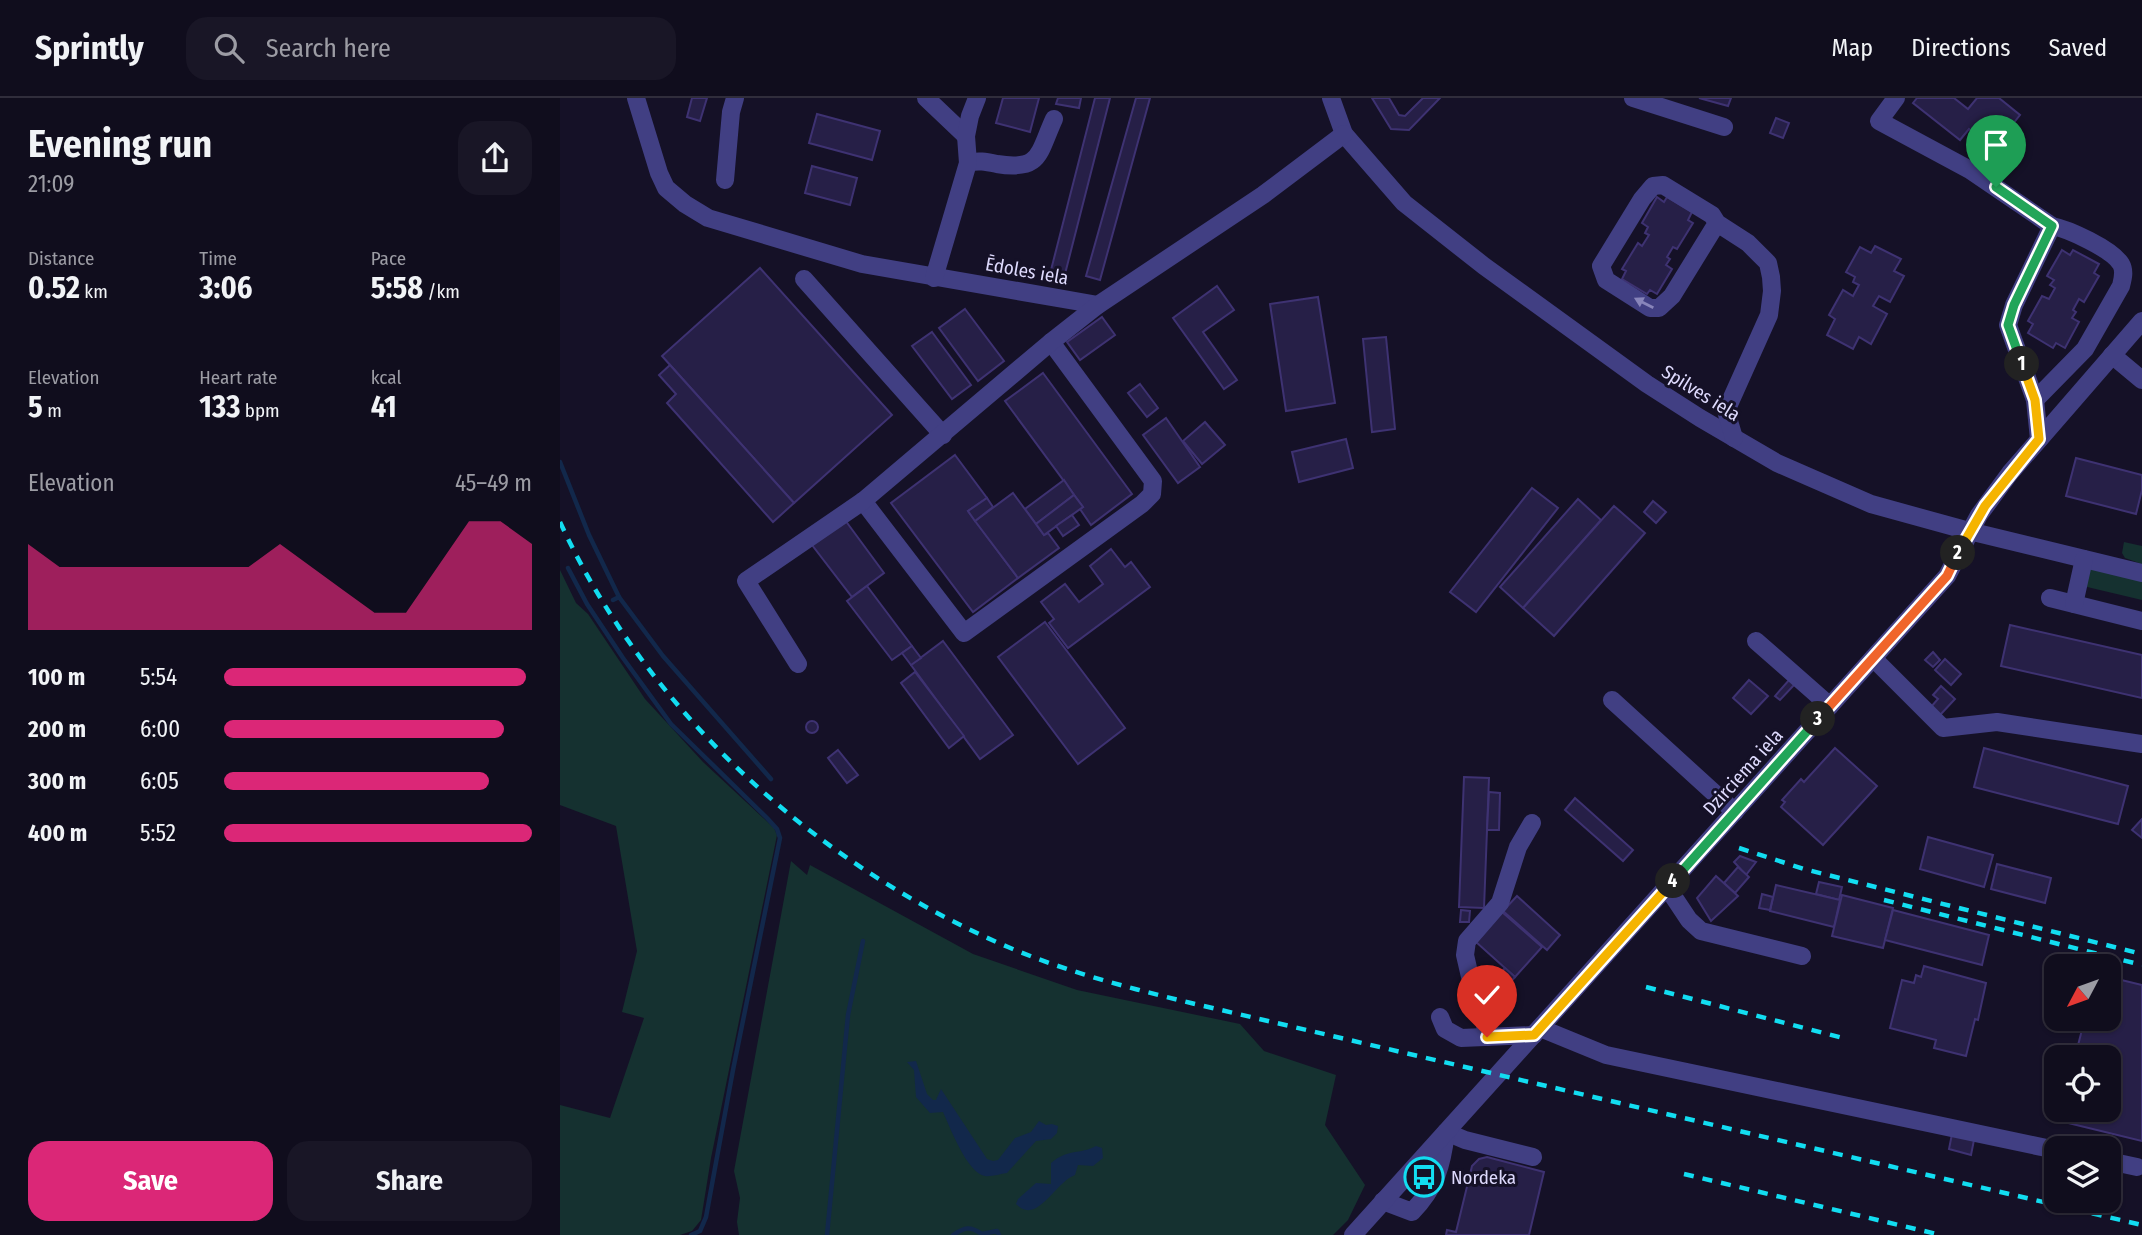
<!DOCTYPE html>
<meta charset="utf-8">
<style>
:root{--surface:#100d1d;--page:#191626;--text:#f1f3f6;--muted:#9c9ca4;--line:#302d3b;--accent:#db2777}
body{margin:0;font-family:"Fira Sans Condensed",sans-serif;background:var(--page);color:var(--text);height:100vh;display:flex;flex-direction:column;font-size:26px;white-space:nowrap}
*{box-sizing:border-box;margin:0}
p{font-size:23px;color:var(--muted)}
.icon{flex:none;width:38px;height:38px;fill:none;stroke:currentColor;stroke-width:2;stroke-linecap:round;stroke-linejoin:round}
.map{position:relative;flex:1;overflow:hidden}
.details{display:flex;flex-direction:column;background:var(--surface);width:560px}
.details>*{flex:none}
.needle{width:46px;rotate:229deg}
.fabs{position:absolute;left:1484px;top:856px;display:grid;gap:14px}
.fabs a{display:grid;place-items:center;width:77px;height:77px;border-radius:14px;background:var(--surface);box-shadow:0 2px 5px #0004,0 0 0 2px var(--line);font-size:35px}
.pin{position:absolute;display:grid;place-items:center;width:60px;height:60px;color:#fff;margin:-72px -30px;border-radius:50% 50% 50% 0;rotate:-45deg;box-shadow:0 0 7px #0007}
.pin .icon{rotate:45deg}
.km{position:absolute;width:35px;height:35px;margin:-18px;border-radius:50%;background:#222;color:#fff;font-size:19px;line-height:35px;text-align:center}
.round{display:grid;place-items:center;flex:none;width:74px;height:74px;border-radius:21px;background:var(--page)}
.head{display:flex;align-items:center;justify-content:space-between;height:119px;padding:0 28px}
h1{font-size:38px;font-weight:700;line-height:52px}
.figures{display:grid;grid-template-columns:repeat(3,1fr);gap:10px;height:119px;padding:7px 28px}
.figures div{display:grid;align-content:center}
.figures b{font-size:30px;font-weight:700}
.figures small{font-size:19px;font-weight:400}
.figures p{font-size:19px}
.chart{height:196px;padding:14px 28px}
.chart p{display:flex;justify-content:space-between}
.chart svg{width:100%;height:126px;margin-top:7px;fill:var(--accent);opacity:.7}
.primary-button{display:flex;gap:14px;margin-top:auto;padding:14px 28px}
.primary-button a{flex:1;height:80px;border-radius:21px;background:var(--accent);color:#fff;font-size:28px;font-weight:700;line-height:80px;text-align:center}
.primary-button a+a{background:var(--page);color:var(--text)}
ul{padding:0 28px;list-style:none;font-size:23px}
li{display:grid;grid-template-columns:112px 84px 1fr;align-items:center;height:52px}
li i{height:18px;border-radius:9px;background:var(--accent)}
header{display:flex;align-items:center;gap:42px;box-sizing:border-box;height:98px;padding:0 35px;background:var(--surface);border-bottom:2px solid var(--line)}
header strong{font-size:33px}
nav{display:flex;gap:38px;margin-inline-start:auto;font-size:24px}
.search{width:490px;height:63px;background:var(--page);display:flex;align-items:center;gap:18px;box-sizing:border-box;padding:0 24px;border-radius:21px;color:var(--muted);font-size:26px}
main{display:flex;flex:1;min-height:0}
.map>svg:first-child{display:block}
.green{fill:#153130}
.water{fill:#12284b}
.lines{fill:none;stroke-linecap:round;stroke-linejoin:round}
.stream{stroke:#12284b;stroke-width:4.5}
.building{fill:#261f47;stroke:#3e3272;stroke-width:2}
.minor{stroke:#413f83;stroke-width:18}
.rail{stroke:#12ddf1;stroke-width:4.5;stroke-dasharray:10 9;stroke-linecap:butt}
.oneway{fill:#8885ba}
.split-1-casing{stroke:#fff;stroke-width:14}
.split-2-casing{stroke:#fff;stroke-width:14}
.split-3-casing{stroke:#fff;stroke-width:14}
.split-4-casing{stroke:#fff;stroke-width:14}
.split-5-casing{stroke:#fff;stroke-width:14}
.split-1{stroke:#22a559;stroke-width:9}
.split-2{stroke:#f5b400;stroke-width:9}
.split-3{stroke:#f0652b;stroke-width:9}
.split-4{stroke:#22a559;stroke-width:9}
.split-5{stroke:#f5b400;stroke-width:9}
.labels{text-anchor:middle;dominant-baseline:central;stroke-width:6;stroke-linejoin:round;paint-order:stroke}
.street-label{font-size:19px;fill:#dedafd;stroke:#151127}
.poi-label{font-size:19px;fill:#dedafd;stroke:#151127;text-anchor:start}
</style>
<header>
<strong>Sprintly</strong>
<div class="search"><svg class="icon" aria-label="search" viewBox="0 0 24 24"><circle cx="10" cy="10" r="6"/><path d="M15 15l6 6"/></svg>Search here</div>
<nav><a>Map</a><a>Directions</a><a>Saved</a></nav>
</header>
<main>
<section class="details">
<div class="head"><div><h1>Evening run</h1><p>21:09</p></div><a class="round"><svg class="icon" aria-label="share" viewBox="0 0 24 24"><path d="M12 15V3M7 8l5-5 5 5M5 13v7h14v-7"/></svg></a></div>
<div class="figures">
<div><p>Distance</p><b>0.52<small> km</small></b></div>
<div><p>Time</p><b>3:06</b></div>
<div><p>Pace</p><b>5:58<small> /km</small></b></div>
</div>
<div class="figures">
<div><p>Elevation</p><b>5<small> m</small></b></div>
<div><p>Heart rate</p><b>133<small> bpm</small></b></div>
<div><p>kcal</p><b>41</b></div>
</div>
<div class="chart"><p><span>Elevation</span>45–49 m</p>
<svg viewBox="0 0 160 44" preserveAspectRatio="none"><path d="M0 44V14L10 22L20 22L30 22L40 22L50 22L60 22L70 22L80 14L90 22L100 30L110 38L120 38L130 22L140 6L150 6L160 14V44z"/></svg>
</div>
<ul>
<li><b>100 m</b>5:54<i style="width:98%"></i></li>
<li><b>200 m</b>6:00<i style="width:91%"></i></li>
<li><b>300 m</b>6:05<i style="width:86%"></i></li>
<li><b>400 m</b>5:52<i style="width:100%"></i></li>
</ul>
<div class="primary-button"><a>Save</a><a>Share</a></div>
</section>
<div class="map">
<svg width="1582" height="1137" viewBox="0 0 1582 1137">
<rect width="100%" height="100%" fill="#151127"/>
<g class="green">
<path d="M1564 444 1582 448V466L1565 460 1562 455Z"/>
<path d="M1529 469 1582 482V502L1523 488Z"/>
<path d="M0 472 16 505 28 516 85 601 143 664 214 730 217 737 151 1060 141 1122 132 1133 120 1137H0V1007L50 1020 84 920 62 914 77 853 56 728 0 707Z"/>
<path d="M231 763 247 777 250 767 413 856 517 892 680 926 704 953 776 977 765 1027 805 1087 788 1122 773 1137H179L177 1124 180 1100 174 1073Z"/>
</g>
<g class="water">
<path d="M356 963 367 996 373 1002H376L381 991 427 1061 433 1063 438 1062 455 1040 471 1034 479 1023 486 1027 492 1026 498 1028 497 1035 491 1041 476 1043 447 1075C440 1076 431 1079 425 1078 407 1075 390 1029 383 1014L370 1015 356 999 354 972 347 964Z"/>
<path d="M536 1048 542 1050 543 1060 533 1068 518 1067 515 1077C494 1085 477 1128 456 1106L458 1101 476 1085 491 1086V1065C509 1050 519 1057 536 1048Z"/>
</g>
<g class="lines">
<g class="stream">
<path d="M0 364 29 437 59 499"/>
<path d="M8 470 27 506 63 560 111 626 207 720 217 731 220 740 173 972 146 1119 140 1133 131 1137"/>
<path d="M53 502 59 499 103 558 211 681"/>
<path d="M267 1137 288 917 303 843"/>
<path d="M393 1137C405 1129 410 1128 422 1136L437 1133 439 1137"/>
</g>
</g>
<g class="building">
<path d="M132 0H147L140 23 127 19Z"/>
<path d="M443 0H479L470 34 436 25Z"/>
<path d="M498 0H521L519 10 496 6Z"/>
<path d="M535 0H550L505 176 491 172Z"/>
<path d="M576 0H590L540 182 526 178Z"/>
<path d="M812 0H829L839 17 845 18 863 0H880L849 32 831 31Z"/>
<path d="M1139 0H1171L1168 8Z"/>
<path d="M1357 0H1394L1408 11 1417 0H1439L1460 17 1433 51 1409 31 1400 42 1353 5Z"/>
<path d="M257 16 320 33 312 62 249 45Z"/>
<path d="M1216 20 1229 25 1223 40 1210 35Z"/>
<path d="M252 68 297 80 290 107 245 95Z"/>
<path d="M1097 99 1104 104 1107 99 1132 114 1128 122 1133 125 1117 151 1113 149 1107 159 1110 161 1106 167 1112 171 1097 196 1090 192 1087 196 1062 181 1066 173 1062 171 1078 145 1082 148 1089 137 1085 135 1088 129 1082 125Z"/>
<path d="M1315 148 1341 161 1334 173 1344 178 1330 204 1319 198 1313 208 1327 216 1311 246 1299 239 1293 251 1267 237 1275 221 1269 217 1283 192 1293 198 1299 187 1293 184 1295 179 1286 174 1300 149 1311 155Z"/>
<path d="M1502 152 1510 157 1513 152 1539 166 1534 175 1539 178 1524 204 1519 201 1513 212 1516 214 1512 220 1519 224 1505 250 1496 245 1493 250 1468 235 1473 226 1468 223 1482 198 1489 201 1495 190 1490 187 1494 182 1487 178Z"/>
<path d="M200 170 332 317 234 405 102 258Z"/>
<path d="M657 188 674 212 643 234 677 282 664 291 613 220Z"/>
<path d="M758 199 775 305 726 313 710 206Z"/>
<path d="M405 211 444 263 418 283 379 230Z"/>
<path d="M542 219 555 237 520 262 507 244Z"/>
<path d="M372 234 411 287 392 301 352 248Z"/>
<path d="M826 239 835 331 812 334 803 241Z"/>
<path d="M110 267 234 405 213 424 107 305 116 296 99 277Z"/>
<path d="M483 275 572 396 531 427 520 411 523 409 445 303Z"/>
<path d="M580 286 598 310 587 319 568 295Z"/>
<path d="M606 320 640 369 618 385 583 337Z"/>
<path d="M645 324 665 347 642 366 623 343Z"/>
<path d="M786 341 793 370 739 384 732 354Z"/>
<path d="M395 357 427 400 408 413 458 480 413 514 331 405Z"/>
<path d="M1516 360 1582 377V392L1576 416 1506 398Z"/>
<path d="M504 382 514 397 476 426 465 411Z"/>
<path d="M972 390 998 410 916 514 890 494Z"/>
<path d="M453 395 484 437 488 435 499 450 458 480 415 423Z"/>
<path d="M514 397 523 409 484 437 476 426Z"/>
<path d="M427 400 433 409 415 423 408 413Z"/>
<path d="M1018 401 1041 422 963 510 940 489Z"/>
<path d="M1093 403 1106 414 1096 425 1084 414Z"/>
<path d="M1054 408 1085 435 994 538 963 510Z"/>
<path d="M512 417 519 427 503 438 496 428Z"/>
<path d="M285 422 324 475 292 499 252 447Z"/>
<path d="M551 451 565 469 571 464 590 489 508 550 489 525 494 521 481 504 505 486 519 504 543 486 530 468Z"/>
<path d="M307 488 352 548 332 562 287 503Z"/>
<path d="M485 524 565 630 518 666 438 559Z"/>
<path d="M1450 527 1582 557V600L1441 568Z"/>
<path d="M383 543 453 637 420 661 351 567Z"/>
<path d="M352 548 361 560 351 567 342 555Z"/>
<path d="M1373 554 1380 562 1373 569 1365 562Z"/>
<path d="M1385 561 1401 576 1391 587 1375 572Z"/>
<path d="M355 574 404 638 389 650 341 585Z"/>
<path d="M1230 581 1235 586 1220 602 1215 598Z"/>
<path d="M1189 582 1208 598 1191 616 1173 600Z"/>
<path d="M1381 588 1395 601 1380 617 1371 609 1378 601 1373 597Z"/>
<circle cx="252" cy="629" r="6"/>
<path d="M1275 650 1317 688 1263 747 1221 709 1225 704 1222 702 1241 681 1244 684Z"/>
<path d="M1424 650 1568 688 1558 726 1414 689Z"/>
<path d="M278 652 298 677 287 685 268 660Z"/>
<path d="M904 679 929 680 924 810 899 809Z"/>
<path d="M929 694 940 695 939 732H927Z"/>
<path d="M1015 700 1073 752 1063 763 1005 712Z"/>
<path d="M1582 721V740L1572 732Z"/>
<path d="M1368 739 1433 757 1424 789 1360 771Z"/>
<path d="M1180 758 1196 764 1186 777 1174 764Z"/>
<path d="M1437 766 1491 780 1485 805 1431 791Z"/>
<path d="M1178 769 1189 779 1175 795 1164 785Z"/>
<path d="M1156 778 1178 798 1151 823 1137 800Z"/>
<path d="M1259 784 1282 789 1279 802 1256 796Z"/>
<path d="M1216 787 1280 802 1274 829 1210 813Z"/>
<path d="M1202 796 1213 799 1210 812 1199 810Z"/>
<path d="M1282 797 1333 810 1323 850 1272 838Z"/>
<path d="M957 798 1000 837 987 852 943 813Z"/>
<path d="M901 812 910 813 909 824H900Z"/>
<path d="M1333 812 1429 837 1422 867 1325 842Z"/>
<path d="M942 814 982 849 955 879 916 844Z"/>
<path d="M1364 868 1426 885 1418 922 1415 921 1406 958 1374 950 1376 942 1330 930 1342 882 1354 885 1356 877 1361 879Z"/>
<path d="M945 870 955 879 943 893 932 884Z"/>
<path d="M1549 879 1582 887V1043L1500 1023 1503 1012H1549V959H1515L1525 920H1549Z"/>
<path d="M1392 1036 1414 1042 1411 1057 1389 1051Z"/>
<path d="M927 1059 984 1074 969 1137H886L887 1132 896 1134 912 1068 919 1061Z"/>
</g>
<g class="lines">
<g class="minor">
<path d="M76 0 99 75 106 90 125 106 148 120 302 166 538 207"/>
<path d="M366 0 406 38"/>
<path d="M771 0 784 36 844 105 924 168 1087 286 1140 320 1217 365 1311 406 1409 433 1582 475"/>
<path d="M1073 0 1164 29"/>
<path d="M1336 0 1319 23 1410 72 1492 128 1454 207 1448 227 1475 302 1479 341"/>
<path d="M408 65C418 62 427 64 437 66 481 73 478 56 494 21"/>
<path d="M165 82 171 14 175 0"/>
<path d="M1157 125 1112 198 1099 210H1090L1046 182 1041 168 1082 101 1093 88 1103 87 1152 117 1157 125 1188 145 1208 165 1211 179 1212 193 1209 217 1166 313 1174 340"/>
<path d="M374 180 408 65 406 38 410 18 417 0"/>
<path d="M244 181 383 337"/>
<path d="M1552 257 1582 282"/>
<path d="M1475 302 1525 251 1561 188C1563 180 1565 173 1561 166 1552 151 1508 131 1492 128"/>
<path d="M303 403 404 535 582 406 592 396 593 383 491 244"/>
<path d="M1490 500 1582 523"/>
<path d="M1514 506 1524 461"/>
<path d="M1196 543 1270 608"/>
<path d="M1313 560 1383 630 1437 624 1582 646"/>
<path d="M238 566 186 483 303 403 491 244 538 207 703 97 784 36"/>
<path d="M1052 602 1175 714"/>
<path d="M1107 789 1129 822 1141 833 1242 858"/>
<path d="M880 919 885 931 901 940 974 937"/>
<path d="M980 930 1046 957 1496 1052"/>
<path d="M927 939 924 921 914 896 905 857 907 843 940 805 958 749 972 725"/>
<path d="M886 1034 905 1042 973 1059"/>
<path d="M1549 1063 1577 1069"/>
<path d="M823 1103 852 1114C876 1089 882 1068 886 1034"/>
<path d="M793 1137 1387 478 1419 417 1450 375 1582 223"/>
</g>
<g class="rail">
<path d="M0 424C88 615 256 767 448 849 507 874 569 890 631 905L1582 1127"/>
<path d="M1179 750 1244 771 1582 856"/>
<path d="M1324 802 1582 867"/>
<path d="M1086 889 1283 940"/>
<path d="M1124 1076 1381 1137"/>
</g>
</g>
<defs><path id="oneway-solid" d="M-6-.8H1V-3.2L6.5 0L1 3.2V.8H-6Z" transform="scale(1.75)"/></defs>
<use class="oneway" href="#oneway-solid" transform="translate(1084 205) rotate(-153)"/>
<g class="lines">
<g class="split-1-casing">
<path id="split-1" d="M1436 89 1492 128 1454 207 1448 227 1462 266"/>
</g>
<g class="split-2-casing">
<path id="split-2" d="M1398 455 1425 408 1479 341 1475 302 1462 266"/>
</g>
<g class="split-3-casing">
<path id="split-3" d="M1258 621 1387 478 1398 455"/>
</g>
<g class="split-4-casing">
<path id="split-4" d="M1113 783 1258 621"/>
</g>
<g class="split-5-casing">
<path id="split-5" d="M927 939 974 937 1113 783"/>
</g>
<use href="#split-1" class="split-1"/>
<use href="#split-2" class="split-2"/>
<use href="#split-3" class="split-3"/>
<use href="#split-4" class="split-4"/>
<use href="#split-5" class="split-5"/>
</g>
<defs>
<g id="bus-ring" transform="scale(2.0125)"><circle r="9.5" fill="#151127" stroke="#12ddf1" stroke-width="1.5"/><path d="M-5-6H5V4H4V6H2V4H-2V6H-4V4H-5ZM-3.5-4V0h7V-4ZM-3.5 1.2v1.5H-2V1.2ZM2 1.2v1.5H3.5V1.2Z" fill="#12ddf1"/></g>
</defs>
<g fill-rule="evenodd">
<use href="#bus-ring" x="864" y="1079"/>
</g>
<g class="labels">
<g class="street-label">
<text transform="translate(467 173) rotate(10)">Ēdoles iela</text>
<text transform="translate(1141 295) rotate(32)">Spilves iela</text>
<text transform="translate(1183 674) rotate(-48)">Dzirciema iela</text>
</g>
<g class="poi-label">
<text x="891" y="1079">Nordeka</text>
</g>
</g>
</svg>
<div class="fabs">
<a><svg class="needle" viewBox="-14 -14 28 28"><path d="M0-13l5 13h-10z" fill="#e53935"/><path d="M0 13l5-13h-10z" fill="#9c9ca4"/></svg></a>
<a><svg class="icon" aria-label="locate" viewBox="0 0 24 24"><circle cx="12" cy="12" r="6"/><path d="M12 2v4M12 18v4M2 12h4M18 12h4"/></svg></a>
<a><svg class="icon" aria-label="layers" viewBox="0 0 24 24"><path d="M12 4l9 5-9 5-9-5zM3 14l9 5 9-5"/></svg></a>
</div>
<div class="pin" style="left:1436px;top:89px;background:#1e9e55"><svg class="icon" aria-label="arrive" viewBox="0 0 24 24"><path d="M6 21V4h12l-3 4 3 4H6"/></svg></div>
<div class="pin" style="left:927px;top:939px;background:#d93025"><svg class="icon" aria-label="check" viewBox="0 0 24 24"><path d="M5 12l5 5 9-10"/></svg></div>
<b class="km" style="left:1462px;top:266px">1</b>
<b class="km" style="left:1398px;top:455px">2</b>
<b class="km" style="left:1258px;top:621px">3</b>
<b class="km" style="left:1113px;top:783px">4</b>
</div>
</main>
